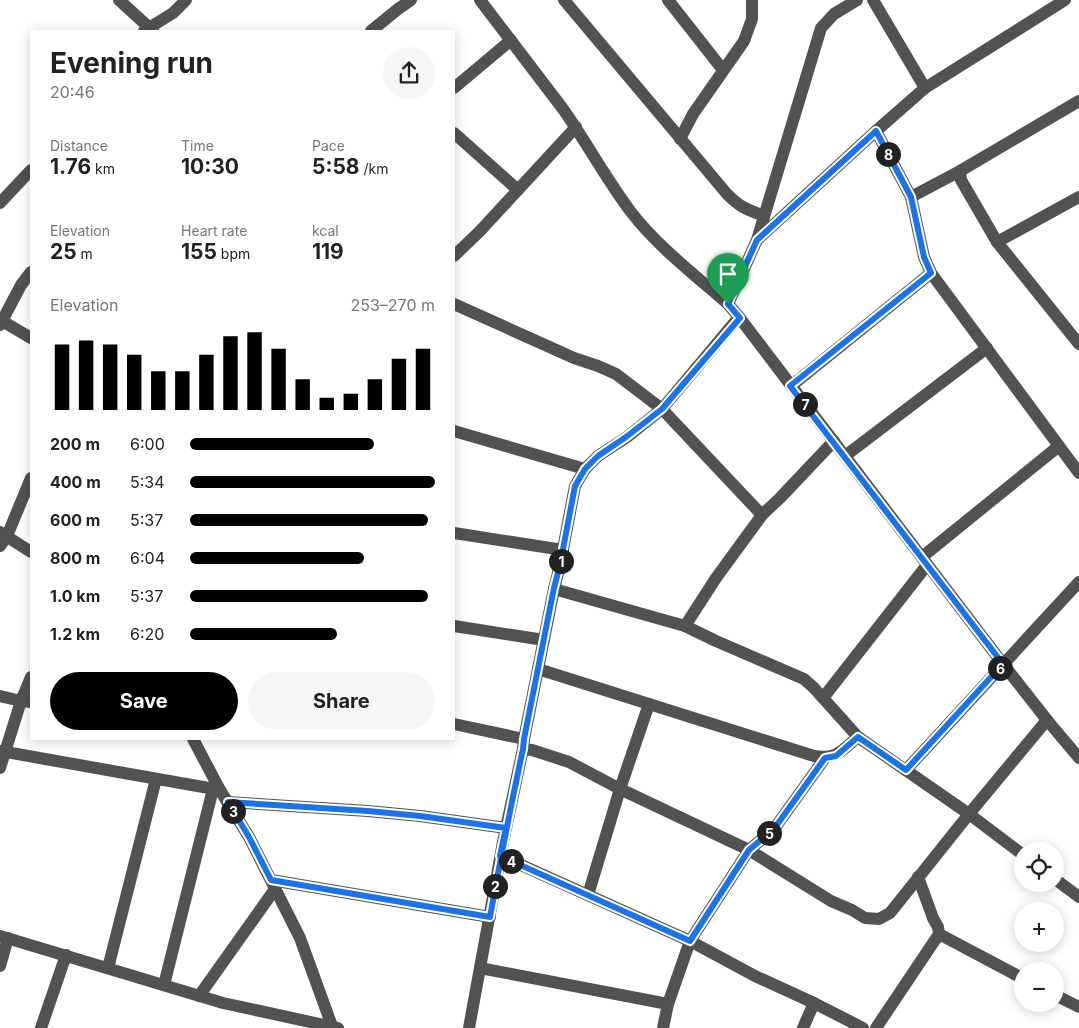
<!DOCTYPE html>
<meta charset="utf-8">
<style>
:root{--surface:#fff;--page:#f6f6f6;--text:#222;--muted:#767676;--accent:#000}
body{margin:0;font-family:Inter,sans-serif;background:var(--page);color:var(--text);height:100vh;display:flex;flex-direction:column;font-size:19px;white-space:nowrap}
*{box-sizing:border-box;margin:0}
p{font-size:16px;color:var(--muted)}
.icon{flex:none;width:28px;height:28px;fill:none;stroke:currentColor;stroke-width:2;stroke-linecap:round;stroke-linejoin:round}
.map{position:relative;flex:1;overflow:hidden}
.panel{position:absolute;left:30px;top:30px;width:425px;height:710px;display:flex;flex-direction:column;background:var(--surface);border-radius:0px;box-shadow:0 2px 12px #0003}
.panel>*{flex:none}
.tools{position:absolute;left:1014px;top:842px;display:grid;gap:10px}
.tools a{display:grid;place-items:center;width:50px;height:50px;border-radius:50%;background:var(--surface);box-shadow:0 2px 12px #0003;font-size:25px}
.pin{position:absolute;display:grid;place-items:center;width:42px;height:42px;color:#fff;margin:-51px -21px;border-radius:50% 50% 50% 0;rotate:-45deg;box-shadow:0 0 5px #0007}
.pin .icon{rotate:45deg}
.km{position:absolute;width:25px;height:25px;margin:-12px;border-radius:50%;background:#222;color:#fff;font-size:14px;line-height:25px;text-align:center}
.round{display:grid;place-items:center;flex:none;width:52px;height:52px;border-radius:26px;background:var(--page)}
.summary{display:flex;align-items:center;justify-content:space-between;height:85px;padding:0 20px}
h1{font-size:28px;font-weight:700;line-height:38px}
.stats{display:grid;grid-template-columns:repeat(3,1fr);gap:8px;height:85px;padding:5px 20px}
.stats div{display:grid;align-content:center}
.stats b{font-size:21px;font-weight:700}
.stats small{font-size:14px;font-weight:400}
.stats p{font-size:14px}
.chart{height:140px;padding:10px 20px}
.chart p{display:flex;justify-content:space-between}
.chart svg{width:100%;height:90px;margin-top:5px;stroke:var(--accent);stroke-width:6}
.primary-button{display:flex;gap:10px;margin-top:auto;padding:10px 20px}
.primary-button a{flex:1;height:58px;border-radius:30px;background:var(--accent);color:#fff;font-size:20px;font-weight:700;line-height:58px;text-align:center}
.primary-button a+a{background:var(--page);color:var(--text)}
ul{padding:0 20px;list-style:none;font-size:16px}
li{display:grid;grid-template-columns:80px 60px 1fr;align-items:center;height:38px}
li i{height:12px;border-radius:6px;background:var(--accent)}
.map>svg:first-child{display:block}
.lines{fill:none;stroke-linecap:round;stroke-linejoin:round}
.minor{stroke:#525252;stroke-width:12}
.route-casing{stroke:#fff;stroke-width:10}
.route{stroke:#1a73e8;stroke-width:6}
</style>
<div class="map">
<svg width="1079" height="1028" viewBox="0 0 1079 1028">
<rect width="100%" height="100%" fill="#fff"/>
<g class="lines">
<g class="minor">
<path d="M119 0 153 31"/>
<path d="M480 0 563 109C587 143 606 179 631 212 657 246 696 276 728 304L739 317 1003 664 1047 720 1079 758"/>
<path d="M564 0 727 194C741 208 746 209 764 216"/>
<path d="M668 0 723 70"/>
<path d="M873 0 925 88"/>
<path d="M144 31 173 13 186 0"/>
<path d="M371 31 398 9 411 0"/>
<path d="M454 88 511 40"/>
<path d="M1079 101 960 171 911 197 924 257 931 273 1079 473"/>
<path d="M876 131 911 197"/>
<path d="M454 133 518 190"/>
<path d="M680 139 693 114 744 41 752 19V0"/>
<path d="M960 171 961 180 997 242 1079 344"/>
<path d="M0 203 31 170"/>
<path d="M757 240 876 131 925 88 1065 0"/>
<path d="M997 242 1079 197"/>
<path d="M454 256 480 231 576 127"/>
<path d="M454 304 574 358 598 366 616 374 662 409 762 515"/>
<path d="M728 304 757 240 821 28 834 14 857 0"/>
<path d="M2 321 31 338"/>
<path d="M0 325 21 285 31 272"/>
<path d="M791 386 931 273"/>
<path d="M454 431 585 469"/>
<path d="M845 456 987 348"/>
<path d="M0 532 31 552"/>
<path d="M454 533 563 550"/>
<path d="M0 546 7 536 31 478"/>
<path d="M922 557 1059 446"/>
<path d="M554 589 685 626 716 641 804 679 814 688 858 737 969 814 1022 854"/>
<path d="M454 626 544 640"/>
<path d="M685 626 716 578 762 515 780 498 834 441"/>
<path d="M538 669 814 756C837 760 842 750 858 737"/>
<path d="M0 696 21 701 31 702"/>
<path d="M823 698 927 565"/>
<path d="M454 724 524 739"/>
<path d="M193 739 220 790 249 837 300 938 332 1026 330 1028"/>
<path d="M523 749 532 750 569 762 620 789 749 850 831 901 852 910 865 918 879 919 890 913 969 814 1047 720"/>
<path d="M0 751 220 790"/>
<path d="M0 768 21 701 31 677"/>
<path d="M906 770 1079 582"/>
<path d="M227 802 368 811 420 816 506 828"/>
<path d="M501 856 690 941 755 976 814 1003 863 1028"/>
<path d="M1055 879 1079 897"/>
<path d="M271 880 490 917"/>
<path d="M588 895 620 789 649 704"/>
<path d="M939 934 1022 978"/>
<path d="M0 936 223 1003 338 1028"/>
<path d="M0 966 8 938"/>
<path d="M108 968 156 779"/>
<path d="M480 968 668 1004"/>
<path d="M164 985 213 789"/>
<path d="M1055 995 1079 1007"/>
<path d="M199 996 275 889"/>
<path d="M41 1028 66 955"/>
<path d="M469 1028 503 842 523 749 524 739 554 589 560 565 575 486 585 469 598 456 627 437 662 409 739 317"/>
<path d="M663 1028 668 1004 690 941 749 850 774 829 825 758"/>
<path d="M803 1028 814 1003"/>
<path d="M876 1028 939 934 938 927 933 918 918 877"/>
</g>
</g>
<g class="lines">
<g class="route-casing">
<path id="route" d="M728 304 740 318 662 409 626 437 598 456 585 469 575 486 560 565 554 588 524 739 523 749C511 805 500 861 490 917L271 880 249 837 228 802 368 811 420 816 506 828 500 856 690 941 749 850 774 829 825 758 836 756 858 737 906 770 1003 664 790 386 931 273 924 257 911 197 876 131 757 240 728 304"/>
</g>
<use href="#route" class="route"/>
</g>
</svg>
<div class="tools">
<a><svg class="icon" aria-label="locate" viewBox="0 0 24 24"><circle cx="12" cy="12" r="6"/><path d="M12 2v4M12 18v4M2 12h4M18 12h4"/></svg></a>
<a>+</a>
<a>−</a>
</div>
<div class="pin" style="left:728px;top:304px;background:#1e9e55"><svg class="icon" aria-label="arrive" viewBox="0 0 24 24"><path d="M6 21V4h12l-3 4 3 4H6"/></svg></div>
<b class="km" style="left:561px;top:561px">1</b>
<b class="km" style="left:495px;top:886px">2</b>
<b class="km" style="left:233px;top:811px">3</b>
<b class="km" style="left:511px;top:861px">4</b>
<b class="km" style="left:769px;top:833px">5</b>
<b class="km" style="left:1000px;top:668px">6</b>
<b class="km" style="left:805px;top:404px">7</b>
<b class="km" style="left:888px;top:154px">8</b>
<section class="panel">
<div class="summary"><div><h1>Evening run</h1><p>20:46</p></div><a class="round"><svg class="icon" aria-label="share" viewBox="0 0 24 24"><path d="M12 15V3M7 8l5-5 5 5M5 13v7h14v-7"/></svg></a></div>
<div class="stats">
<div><p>Distance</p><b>1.76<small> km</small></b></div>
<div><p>Time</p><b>10:30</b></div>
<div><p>Pace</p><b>5:58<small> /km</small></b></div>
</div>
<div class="stats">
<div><p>Elevation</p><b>25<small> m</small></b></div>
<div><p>Heart rate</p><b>155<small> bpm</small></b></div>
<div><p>kcal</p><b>119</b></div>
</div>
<div class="chart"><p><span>Elevation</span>253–270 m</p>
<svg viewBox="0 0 160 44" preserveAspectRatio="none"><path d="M5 44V12M15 44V10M25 44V12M35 44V17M45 44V25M55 44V25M65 44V17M75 44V8M85 44V6M95 44V14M105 44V29M115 44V38M125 44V36M135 44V29M145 44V19M155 44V14"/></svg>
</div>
<ul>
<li><b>200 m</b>6:00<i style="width:75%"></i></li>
<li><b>400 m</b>5:34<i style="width:100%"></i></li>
<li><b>600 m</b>5:37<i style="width:97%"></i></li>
<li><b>800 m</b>6:04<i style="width:71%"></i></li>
<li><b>1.0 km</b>5:37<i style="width:97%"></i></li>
<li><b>1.2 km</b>6:20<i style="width:60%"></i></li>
</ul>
<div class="primary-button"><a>Save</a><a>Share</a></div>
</section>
</div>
